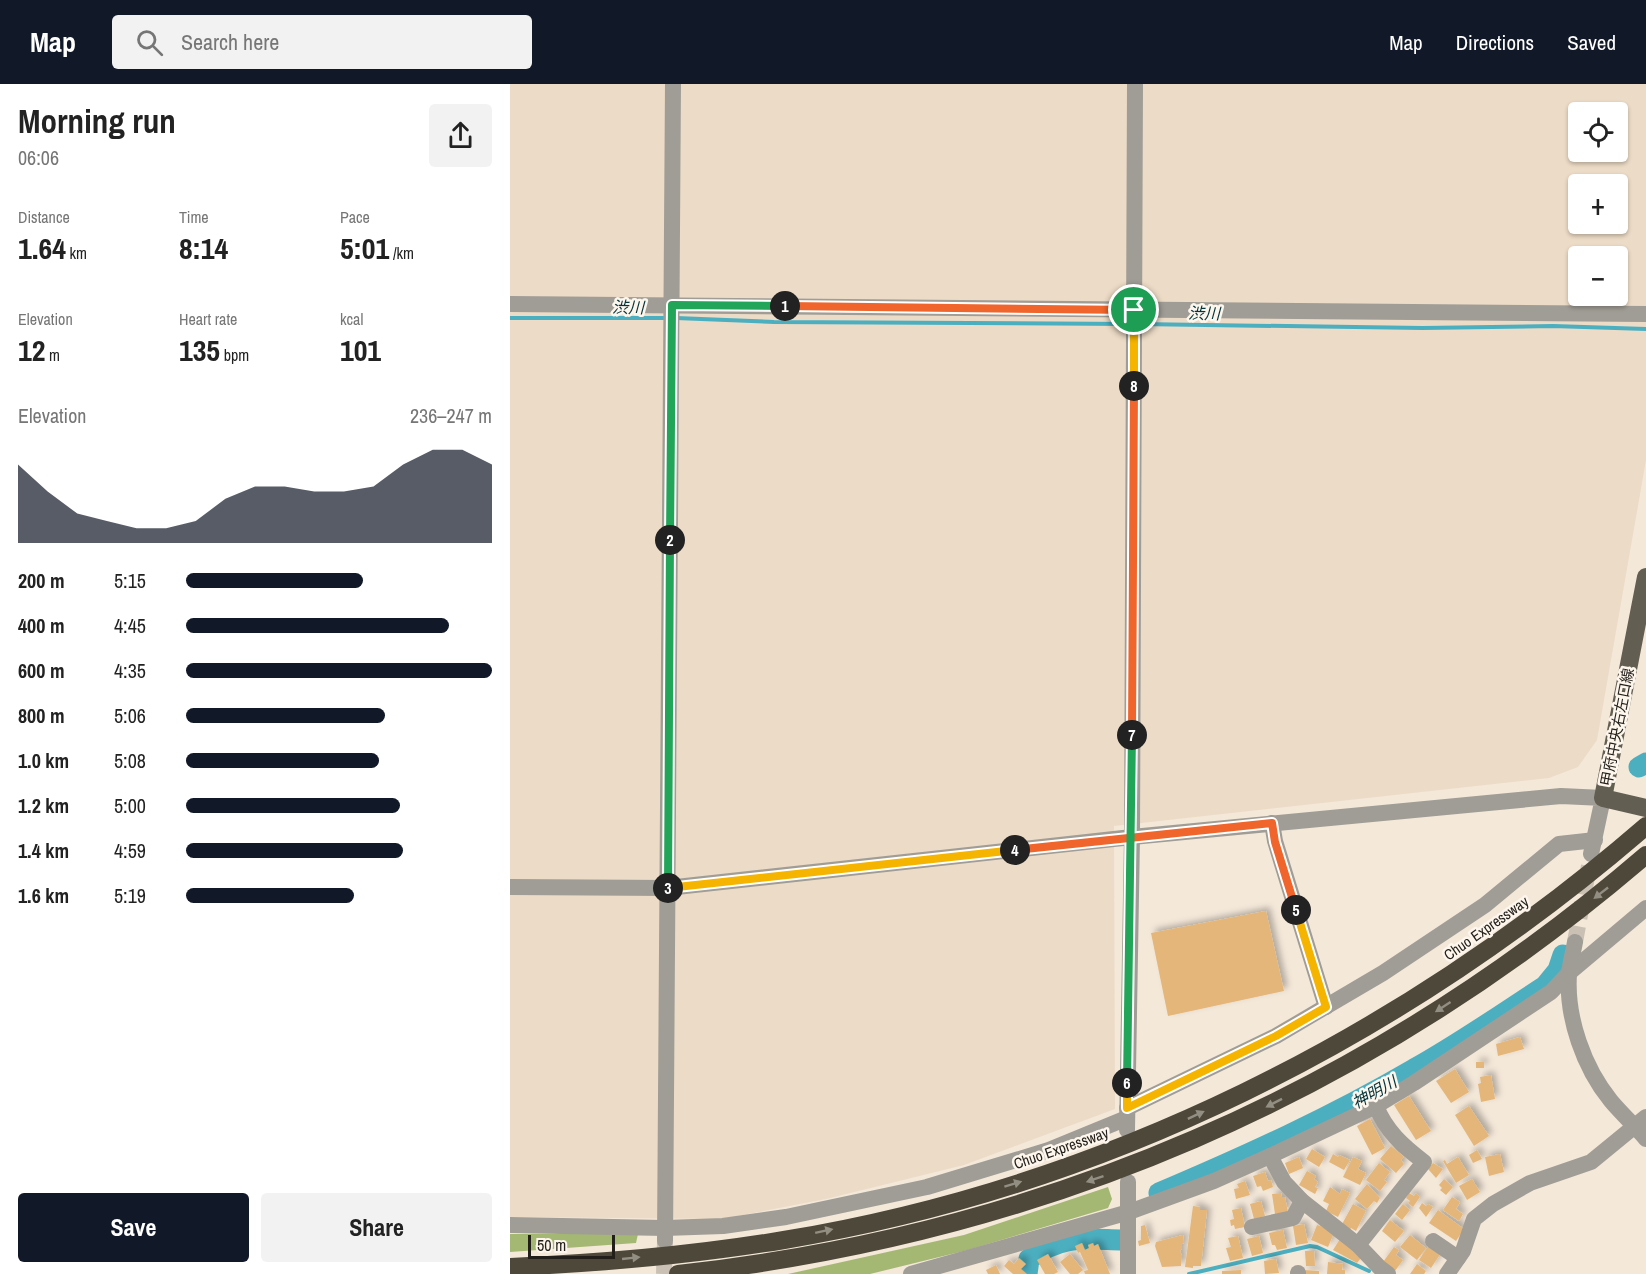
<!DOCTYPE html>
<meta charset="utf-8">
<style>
:root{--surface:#fff;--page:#f2f2f2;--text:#222;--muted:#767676;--accent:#111827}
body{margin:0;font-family:"Archivo Narrow","Noto Sans JP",sans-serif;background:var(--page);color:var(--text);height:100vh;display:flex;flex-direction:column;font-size:22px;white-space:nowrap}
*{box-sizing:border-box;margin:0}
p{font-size:20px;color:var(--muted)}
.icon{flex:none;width:33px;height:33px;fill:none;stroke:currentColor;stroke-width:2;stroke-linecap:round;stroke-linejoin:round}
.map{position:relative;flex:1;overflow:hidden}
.panel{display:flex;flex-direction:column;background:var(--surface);width:510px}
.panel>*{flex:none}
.controls{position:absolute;left:1058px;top:18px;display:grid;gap:12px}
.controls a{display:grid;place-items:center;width:60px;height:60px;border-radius:6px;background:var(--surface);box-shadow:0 2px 4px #0004;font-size:30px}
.scale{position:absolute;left:18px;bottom:15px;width:87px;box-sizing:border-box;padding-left:6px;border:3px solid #221e19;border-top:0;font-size:16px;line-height:21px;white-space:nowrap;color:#221e19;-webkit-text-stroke:4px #fdf6ed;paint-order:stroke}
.pin{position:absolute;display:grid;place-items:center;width:51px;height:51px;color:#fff;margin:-26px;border:3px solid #fff;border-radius:50%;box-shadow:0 2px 6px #0007}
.km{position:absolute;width:30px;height:30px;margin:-15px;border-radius:50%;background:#222;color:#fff;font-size:16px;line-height:30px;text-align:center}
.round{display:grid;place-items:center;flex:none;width:63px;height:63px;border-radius:6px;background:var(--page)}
.head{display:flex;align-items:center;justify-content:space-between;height:102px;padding:0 18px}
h1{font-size:33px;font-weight:700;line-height:45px}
.metrics{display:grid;grid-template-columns:repeat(3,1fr);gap:9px;height:102px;padding:6px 18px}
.metrics div{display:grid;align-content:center}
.metrics b{font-size:30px;font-weight:700}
.metrics small{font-size:16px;font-weight:400}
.metrics p{font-size:16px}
.chart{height:168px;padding:12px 18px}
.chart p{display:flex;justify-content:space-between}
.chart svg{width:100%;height:108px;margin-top:6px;fill:var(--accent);opacity:.7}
.cta{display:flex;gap:12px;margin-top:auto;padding:12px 18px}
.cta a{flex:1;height:69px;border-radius:6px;background:var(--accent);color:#fff;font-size:24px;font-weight:700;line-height:69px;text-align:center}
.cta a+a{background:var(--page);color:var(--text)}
ul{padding:0 18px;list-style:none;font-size:20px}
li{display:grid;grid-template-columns:96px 72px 1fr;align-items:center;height:45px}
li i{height:15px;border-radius:8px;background:var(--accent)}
header{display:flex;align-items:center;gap:36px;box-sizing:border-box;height:84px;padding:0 30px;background:var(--accent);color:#fff}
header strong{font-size:28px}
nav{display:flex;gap:33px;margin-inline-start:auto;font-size:21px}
.search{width:420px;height:54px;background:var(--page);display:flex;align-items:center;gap:15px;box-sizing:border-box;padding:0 21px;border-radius:6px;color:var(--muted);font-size:22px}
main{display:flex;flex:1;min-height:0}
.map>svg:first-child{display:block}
.built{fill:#ecdbc6;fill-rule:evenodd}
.forest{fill:#a4b873}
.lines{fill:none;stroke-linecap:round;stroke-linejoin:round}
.stream{stroke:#4bafc0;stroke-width:4}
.river{stroke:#4bafc0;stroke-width:21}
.building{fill:#e5b679;filter:url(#shadow)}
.minor-tunnel{stroke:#cac0b3;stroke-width:16;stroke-dasharray:16 8;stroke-linecap:butt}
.minor{stroke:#a09d96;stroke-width:16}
.major{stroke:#635e52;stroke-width:18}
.highway{stroke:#4d483a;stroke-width:18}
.oneway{fill:#938e82}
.split-1-casing{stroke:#fff;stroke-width:12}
.split-2-casing{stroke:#fff;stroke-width:12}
.split-3-casing{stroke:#fff;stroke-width:12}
.split-4-casing{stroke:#fff;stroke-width:12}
.split-5-casing{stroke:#fff;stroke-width:12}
.split-6-casing{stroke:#fff;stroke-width:12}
.split-7-casing{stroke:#fff;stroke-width:12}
.split-8-casing{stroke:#fff;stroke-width:12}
.split-9-casing{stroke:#fff;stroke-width:12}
.split-1{stroke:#f0652b;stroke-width:8}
.split-2{stroke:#22a559;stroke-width:8}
.split-3{stroke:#22a559;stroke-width:8}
.split-4{stroke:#f5b400;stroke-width:8}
.split-5{stroke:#f0652b;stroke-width:8}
.split-6{stroke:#f5b400;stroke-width:8}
.split-7{stroke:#22a559;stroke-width:8}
.split-8{stroke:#f0652b;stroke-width:8}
.split-9{stroke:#f5b400;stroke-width:8}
.labels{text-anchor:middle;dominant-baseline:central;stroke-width:5;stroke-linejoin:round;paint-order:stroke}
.street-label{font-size:15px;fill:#221e19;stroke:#fdf6ed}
.water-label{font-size:16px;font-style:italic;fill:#03343c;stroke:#fdf6ed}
</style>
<header>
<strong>Map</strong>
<div class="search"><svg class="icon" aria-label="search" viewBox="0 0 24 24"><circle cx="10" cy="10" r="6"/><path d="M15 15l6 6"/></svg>Search here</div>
<nav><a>Map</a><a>Directions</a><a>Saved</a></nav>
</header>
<main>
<section class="panel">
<div class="head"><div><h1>Morning run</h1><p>06:06</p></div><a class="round"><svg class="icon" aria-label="share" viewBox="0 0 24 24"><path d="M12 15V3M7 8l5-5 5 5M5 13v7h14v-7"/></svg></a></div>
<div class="metrics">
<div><p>Distance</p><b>1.64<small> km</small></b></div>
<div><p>Time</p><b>8:14</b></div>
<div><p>Pace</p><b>5:01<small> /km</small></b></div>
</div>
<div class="metrics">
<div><p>Elevation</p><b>12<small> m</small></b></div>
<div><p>Heart rate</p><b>135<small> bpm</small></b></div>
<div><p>kcal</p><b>101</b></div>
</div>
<div class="chart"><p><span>Elevation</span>236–247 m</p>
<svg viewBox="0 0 160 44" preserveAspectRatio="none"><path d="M0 44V12L10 23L20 32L30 35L40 38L50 38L60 35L70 26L80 21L90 21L100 23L110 23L120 21L130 12L140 6L150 6L160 12V44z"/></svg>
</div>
<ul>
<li><b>200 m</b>5:15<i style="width:58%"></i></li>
<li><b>400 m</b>4:45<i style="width:86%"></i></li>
<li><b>600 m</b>4:35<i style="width:100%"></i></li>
<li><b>800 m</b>5:06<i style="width:65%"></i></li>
<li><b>1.0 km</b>5:08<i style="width:63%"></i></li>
<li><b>1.2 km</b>5:00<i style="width:70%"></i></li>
<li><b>1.4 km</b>4:59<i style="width:71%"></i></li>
<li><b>1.6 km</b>5:19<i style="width:55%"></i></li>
</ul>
<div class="cta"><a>Save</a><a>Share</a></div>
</section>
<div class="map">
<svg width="1136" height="1190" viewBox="0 0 1136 1190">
<defs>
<filter id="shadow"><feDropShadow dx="4" dy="-4" stdDeviation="3" flood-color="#0004"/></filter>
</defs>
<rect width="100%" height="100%" fill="#f4e8d9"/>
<path class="built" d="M0 0H1136V376L1087 656 1068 683 1039 694 604 742 605 1025 454 1081 316 1115 212 1135 0 1133ZM1068 28H1107V68H1068ZM1068 100H1107V140H1068ZM1068 172H1107V212H1068Z"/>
<g class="forest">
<path d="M598 1103 602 1115 598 1124 458 1166 360 1190H278L454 1151Z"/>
<path d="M0 1150H128L126 1159 0 1168Z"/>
</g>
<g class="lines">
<g class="stream">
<path d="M0 234H158"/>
<path d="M166 234 264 238 620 240"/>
<path d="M628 240 913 244 1043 242 1136 245"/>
<path d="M679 1190 800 1162 807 1163 859 1187"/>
</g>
<g class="river">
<path d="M1129 683 1136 679"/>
<path d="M649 1109C736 1072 822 1033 904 985 949 960 992 930 1035 902L1048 886 1053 871"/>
<path d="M517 1190 519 1175C551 1151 572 1155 610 1156"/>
</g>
</g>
<g class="building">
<path d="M756 827 774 907 658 932 641 849Z"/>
<path d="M1010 953 1014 965 988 972 986 960Z"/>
<rect x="966" y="978" width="8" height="6"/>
<path d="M945 985 959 1008 941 1019 926 997Z"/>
<path d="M981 991 985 1015 971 1018 968 1000 971 999 970 993Z"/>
<path d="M899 1012 921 1047 906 1056 884 1021Z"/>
<path d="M959 1022 979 1052 964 1062 945 1031Z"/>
<path d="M860 1035 875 1064 862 1071 847 1042Z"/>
<path d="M881 1062 894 1073 891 1076 894 1080 886 1089 870 1075Z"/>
<path d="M802 1065 815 1073 809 1083 796 1075Z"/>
<path d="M967 1066 972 1075 963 1079 959 1071Z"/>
<path d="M823 1070 828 1073 829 1071 840 1076 834 1086 819 1078Z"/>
<path d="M990 1070 994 1088 979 1092 975 1073Z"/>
<path d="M789 1073 793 1084 779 1090 775 1079Z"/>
<path d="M843 1073 852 1077 848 1085 856 1089 850 1101 833 1093Z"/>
<path d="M948 1073 959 1091 946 1099 933 1077 935 1076 937 1080Z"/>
<path d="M869 1079 880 1088 874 1096 877 1098 870 1107 856 1096Z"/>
<path d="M923 1079 933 1085 926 1094 918 1085Z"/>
<path d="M797 1087 806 1092 804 1095 808 1098 805 1103 808 1104 805 1110 789 1101Z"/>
<path d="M755 1088 758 1097 761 1096 763 1103 753 1107 751 1102 747 1103 743 1092Z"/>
<path d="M934 1095 943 1103 936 1111 930 1106 932 1104 929 1101Z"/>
<path d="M962 1095 970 1108 957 1116 949 1102Z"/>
<path d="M735 1097 740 1111 726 1115 724 1105 729 1104 727 1100Z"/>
<path d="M857 1100 870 1114 867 1119 864 1117 857 1125 845 1115Z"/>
<path d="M820 1103 830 1110 832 1105 840 1109 828 1133 816 1127 819 1120 813 1117Z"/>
<path d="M771 1109 772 1113H775L778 1128 765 1130 762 1110Z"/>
<path d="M899 1109 904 1112 906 1109 910 1113 903 1123 898 1119 900 1117 896 1114Z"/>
<path d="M942 1113 950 1118 946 1125 953 1130 949 1137 933 1126Z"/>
<path d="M751 1117 755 1132 744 1135 740 1120Z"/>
<path d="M912 1119 916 1122 918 1120 923 1123 916 1133 909 1124Z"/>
<path d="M843 1120 856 1127 846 1147 841 1144 839 1147 831 1142Z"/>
<path d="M893 1120 900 1126 892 1136 885 1130Z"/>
<path d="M683 1122 690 1123V1126H697L691 1182H683V1184L675 1183Z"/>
<path d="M731 1124 735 1143 725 1145 724 1141 721 1142 720 1136 724 1135 722 1126Z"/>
<path d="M928 1126 954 1145 946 1157 919 1139Z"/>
<path d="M880 1136 894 1147 885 1158 872 1147Z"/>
<path d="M794 1140 798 1159 786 1161 783 1142Z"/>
<path d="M635 1141 640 1159 629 1162 628 1157 631 1156V1142Z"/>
<path d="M807 1141 819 1145 818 1148 823 1151 818 1163 801 1156Z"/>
<path d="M773 1146 777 1164 767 1166 765 1161H762L759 1149Z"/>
<path d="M673 1151 674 1159 672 1160V1165L670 1167 672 1172 671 1182 652 1183 645 1162 646 1158Z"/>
<path d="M900 1151 916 1164 907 1176 890 1163Z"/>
<path d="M728 1152 733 1174 720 1177 716 1164 721 1163 718 1154Z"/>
<path d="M749 1152 753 1169 742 1172 737 1155Z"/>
<path d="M830 1155 851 1174 847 1179 823 1166Z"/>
<path d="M572 1159 575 1166 579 1164 578 1161 583 1159 584 1162 588 1160 600 1190H575L574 1187 578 1186 570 1168 568 1169 565 1162Z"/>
<path d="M919 1161 931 1169 921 1184 909 1176Z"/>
<path d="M884 1163 889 1166 886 1171 893 1176 885 1187 873 1178Z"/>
<path d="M795 1167H804L805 1182H796Z"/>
<path d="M538 1170 548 1188 544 1190H535L527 1176Z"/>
<path d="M560 1170 573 1186 568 1190H560L550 1178Z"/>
<path d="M509 1174 516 1180 511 1185 517 1190H503L494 1182 499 1176 504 1180Z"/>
<path d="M766 1175 769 1189 755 1190 754 1177Z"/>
<path d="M818 1178 833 1180 832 1186H835V1190H817Z"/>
<path d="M907 1180 916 1187 914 1190H900Z"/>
<path d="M486 1181 490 1190H478L476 1186Z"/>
<path d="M731 1186V1190H712V1187Z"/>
<path d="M794 1186 809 1187V1190H794Z"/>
</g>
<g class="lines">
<g class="minor-tunnel">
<path d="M1065 858 1079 782"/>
<path d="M154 1190 155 1158"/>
</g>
<g class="minor">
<path d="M0 220 1136 230"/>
<path d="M762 739 765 757 816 923"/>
<path d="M0 803 157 804 622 753 1051 712 1093 714 1081 770"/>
<path d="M1065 858C1063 869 1060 880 1059 890 1056 934 1074 984 1101 1017 1112 1030 1125 1042 1136 1055"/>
<path d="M617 1024 766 952 873 889 975 821 1049 760 1085 756"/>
<path d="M617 1046 622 753 625 0"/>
<path d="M760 1072 774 1098 792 1117 848 1161 870 1184 878 1190"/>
<path d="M0 1141 155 1144 213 1142 276 1133 417 1103 539 1066 617 1034"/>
<path d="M742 1143 783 1134 792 1117"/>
<path d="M155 1157 163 0"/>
<path d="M923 1157 948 1174"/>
<path d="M848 1161 914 1078C893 1062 876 1047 866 1022"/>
<path d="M401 1190 619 1128 704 1097 760 1072 866 1022 904 999 1041 908 1059 889 1136 824"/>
<path d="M618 1190V1098"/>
<path d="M788 1190V1189"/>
<path d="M937 1190 953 1167 964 1135 983 1120 1020 1099 1081 1078 1136 1033"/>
</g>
<path class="major" d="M1136 493 1093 714 1136 724"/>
<g class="highway">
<path d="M0 1183C91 1179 184 1171 274 1156 595 1103 891 954 1136 742"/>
<path d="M168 1190C532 1150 858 1010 1136 771"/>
</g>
</g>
<defs><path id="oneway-solid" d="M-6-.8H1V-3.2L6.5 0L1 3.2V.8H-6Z" transform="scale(1.5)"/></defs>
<g class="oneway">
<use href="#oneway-solid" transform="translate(1091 809) rotate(142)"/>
<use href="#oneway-solid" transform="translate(933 923) rotate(147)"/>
<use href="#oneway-solid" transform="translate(764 1019) rotate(153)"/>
<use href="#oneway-solid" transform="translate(686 1031) rotate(-25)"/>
<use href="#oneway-solid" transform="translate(585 1095) rotate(161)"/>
<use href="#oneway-solid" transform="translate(503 1100) rotate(-17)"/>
<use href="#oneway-solid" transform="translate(314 1147) rotate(-12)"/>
<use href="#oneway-solid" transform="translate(121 1174) rotate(-6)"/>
</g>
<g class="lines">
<g class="split-1-casing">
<path id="split-1" d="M275 222 624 226"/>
</g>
<g class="split-2-casing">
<path id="split-2" d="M160 456 162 221 275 222"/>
</g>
<g class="split-3-casing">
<path id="split-3" d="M158 804 160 456"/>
</g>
<g class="split-4-casing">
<path id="split-4" d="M158 804 505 766"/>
</g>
<g class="split-5-casing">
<path id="split-5" d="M505 766 762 739 765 758 786 826"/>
</g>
<g class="split-6-casing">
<path id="split-6" d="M617 999V1024L766 952 816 923 786 826"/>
</g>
<g class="split-7-casing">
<path id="split-7" d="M617 999 622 651"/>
</g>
<g class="split-8-casing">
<path id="split-8" d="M622 651 624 302"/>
</g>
<g class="split-9-casing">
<path id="split-9" d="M624 302V226"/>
</g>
<use href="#split-1" class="split-1"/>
<use href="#split-2" class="split-2"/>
<use href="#split-3" class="split-3"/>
<use href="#split-4" class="split-4"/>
<use href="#split-5" class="split-5"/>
<use href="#split-6" class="split-6"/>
<use href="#split-7" class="split-7"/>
<use href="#split-8" class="split-8"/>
<use href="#split-9" class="split-9"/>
</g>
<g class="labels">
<g class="street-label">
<text transform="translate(1107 643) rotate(-79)">甲府中央右左口線</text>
<text transform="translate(976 844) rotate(-35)">Chuo Expressway</text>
<text transform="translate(551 1064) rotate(-19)">Chuo Expressway</text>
</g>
<g class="water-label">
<text transform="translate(118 223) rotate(1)">渋川</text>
<text transform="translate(694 229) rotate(1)">渋川</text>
<text transform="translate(864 1008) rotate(-29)">神明川</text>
</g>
</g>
</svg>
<div class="controls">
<a><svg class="icon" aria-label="locate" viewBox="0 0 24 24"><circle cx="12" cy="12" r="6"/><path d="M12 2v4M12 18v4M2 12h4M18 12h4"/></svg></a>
<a>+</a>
<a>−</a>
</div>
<div class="scale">50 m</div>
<div class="pin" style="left:624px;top:226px;background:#1e9e55"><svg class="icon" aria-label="arrive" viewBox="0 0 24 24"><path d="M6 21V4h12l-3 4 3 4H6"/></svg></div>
<b class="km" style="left:275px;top:222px">1</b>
<b class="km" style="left:160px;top:456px">2</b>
<b class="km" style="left:158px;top:804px">3</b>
<b class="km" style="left:505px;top:766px">4</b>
<b class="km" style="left:786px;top:826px">5</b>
<b class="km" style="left:617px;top:999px">6</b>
<b class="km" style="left:622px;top:651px">7</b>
<b class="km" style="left:624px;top:302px">8</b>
</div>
</main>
